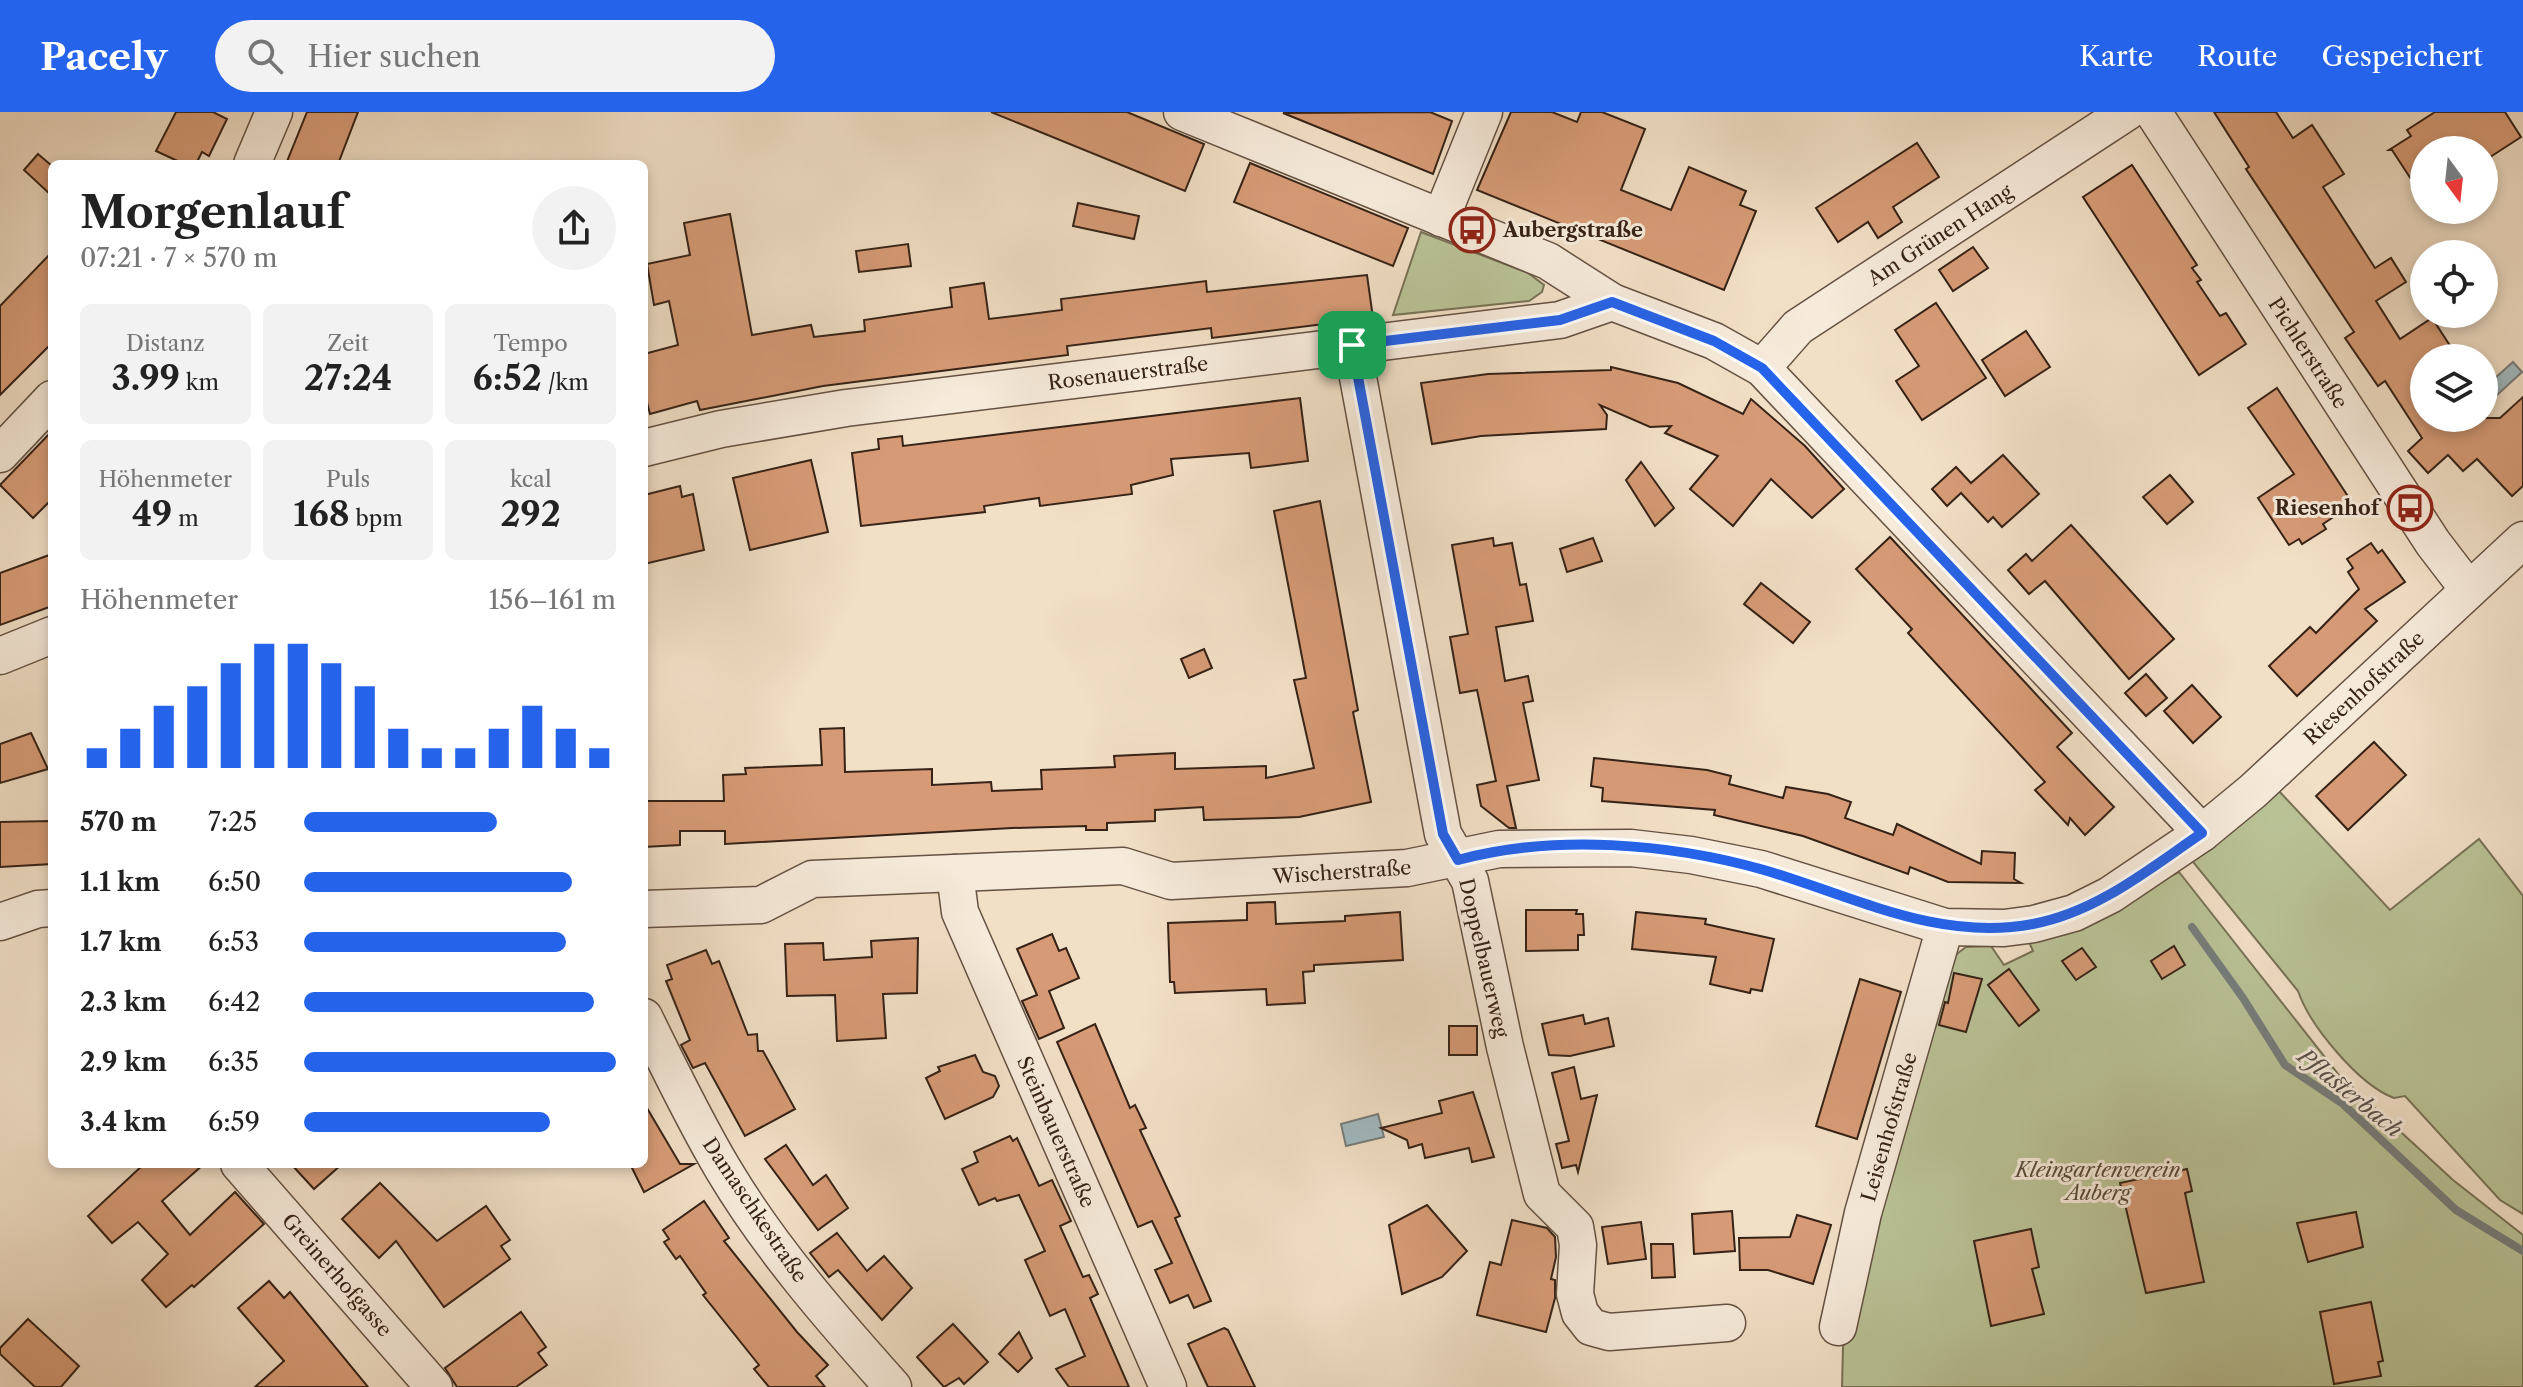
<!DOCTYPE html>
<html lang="de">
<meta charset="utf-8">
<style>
:root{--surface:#fff;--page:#f2f2f2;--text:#222;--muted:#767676;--accent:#2563eb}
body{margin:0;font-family:"Libre Caslon Text",serif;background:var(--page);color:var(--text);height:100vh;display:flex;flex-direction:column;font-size:30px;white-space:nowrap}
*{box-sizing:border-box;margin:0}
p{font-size:26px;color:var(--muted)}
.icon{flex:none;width:44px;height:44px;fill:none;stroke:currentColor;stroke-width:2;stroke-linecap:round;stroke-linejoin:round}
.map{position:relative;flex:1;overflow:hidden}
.sheet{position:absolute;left:48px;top:48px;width:600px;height:1008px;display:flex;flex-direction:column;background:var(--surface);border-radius:12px;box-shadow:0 4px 12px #0003}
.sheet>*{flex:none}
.needle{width:52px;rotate:165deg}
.fabs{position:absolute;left:2410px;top:24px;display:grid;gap:16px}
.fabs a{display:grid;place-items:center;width:88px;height:88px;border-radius:50%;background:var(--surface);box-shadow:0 4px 12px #0003;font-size:40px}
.pin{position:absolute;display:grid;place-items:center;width:68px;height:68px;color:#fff;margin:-34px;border-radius:16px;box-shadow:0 4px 12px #0006}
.round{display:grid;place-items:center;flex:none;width:84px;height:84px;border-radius:42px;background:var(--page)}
.head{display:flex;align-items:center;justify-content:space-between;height:136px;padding:0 32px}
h1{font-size:44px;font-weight:700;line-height:60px}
.stats{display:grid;grid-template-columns:repeat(3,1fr);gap:12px;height:136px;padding:8px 32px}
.stats div{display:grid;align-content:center;border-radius:12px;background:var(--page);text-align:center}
.stats b{font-size:34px;font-weight:700}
.stats small{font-size:22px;font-weight:400}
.stats p{font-size:22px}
.chart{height:224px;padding:16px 32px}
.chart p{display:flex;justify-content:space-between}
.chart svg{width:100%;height:144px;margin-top:8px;stroke:var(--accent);stroke-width:6}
ul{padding:0 32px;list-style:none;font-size:26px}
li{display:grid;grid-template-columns:128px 96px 1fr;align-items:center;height:60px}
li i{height:20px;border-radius:10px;background:var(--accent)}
header{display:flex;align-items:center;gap:48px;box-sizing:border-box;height:112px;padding:0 40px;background:var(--accent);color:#fff}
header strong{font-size:38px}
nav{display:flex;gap:44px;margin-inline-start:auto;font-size:28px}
.search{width:560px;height:72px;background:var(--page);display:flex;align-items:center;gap:20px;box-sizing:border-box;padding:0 28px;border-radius:44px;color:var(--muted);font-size:30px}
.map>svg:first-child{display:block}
.green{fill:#b9c296;stroke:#787256;stroke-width:2}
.water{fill:#a1b9c0;stroke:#767d7c;stroke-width:2}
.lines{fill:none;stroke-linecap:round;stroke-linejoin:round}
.stream{stroke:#767d7c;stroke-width:8}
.building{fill:#d69b76;stroke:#362216;stroke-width:2}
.minor-casing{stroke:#655142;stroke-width:39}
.minor{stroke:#f6eada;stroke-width:36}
.route-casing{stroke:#fff;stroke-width:16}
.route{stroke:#2563eb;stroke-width:10}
.labels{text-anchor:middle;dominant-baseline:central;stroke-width:6;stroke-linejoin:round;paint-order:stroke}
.poi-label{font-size:20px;font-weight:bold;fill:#362216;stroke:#f6eada;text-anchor:start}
.street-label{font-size:20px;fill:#362216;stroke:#f6eada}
.park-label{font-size:20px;font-style:italic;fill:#574a36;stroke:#f6eada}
.water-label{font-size:22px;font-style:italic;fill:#564f49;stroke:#f6eada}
</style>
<header>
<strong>Pacely</strong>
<div class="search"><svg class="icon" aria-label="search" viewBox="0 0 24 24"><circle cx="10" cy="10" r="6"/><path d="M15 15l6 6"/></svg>Hier suchen</div>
<nav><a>Karte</a><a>Route</a><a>Gespeichert</a></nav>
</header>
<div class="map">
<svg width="2523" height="1275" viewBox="0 0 2523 1275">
<rect width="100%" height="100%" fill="#f1dfc6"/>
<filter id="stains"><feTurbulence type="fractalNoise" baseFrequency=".0025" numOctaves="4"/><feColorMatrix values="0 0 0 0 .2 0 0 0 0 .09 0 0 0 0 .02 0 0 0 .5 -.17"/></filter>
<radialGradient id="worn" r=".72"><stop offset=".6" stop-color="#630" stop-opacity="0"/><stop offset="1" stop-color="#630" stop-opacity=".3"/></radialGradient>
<g class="green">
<path d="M1421 120 1528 161 1544 173 1542 180 1529 189 1393 203Z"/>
<path d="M2278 678 2390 798 2479 727 2523 784V1102L2500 1088 2405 984 2394 986C2359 973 2310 914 2298 879L2189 745Z"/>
<path d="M2179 760 2339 963 2453 1068 2523 1123V1275H1842L1843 1235 1851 1190 1954 844 1966 835 1991 834 2004 853 2033 839 2029 830Z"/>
</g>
<g class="water">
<path d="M2513 250 2522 260 2484 295V276Z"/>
<path d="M1378 1002 1384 1025 1346 1034 1341 1012Z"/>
</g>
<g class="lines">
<path class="stream" d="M2192 815 2243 886 2285 953 2343 992 2456 1098 2523 1139"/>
</g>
<g class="building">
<path d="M176 0H213L227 7 209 44 202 40 196 52H184L156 39Z"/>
<path d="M307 0H358L338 52H286Z"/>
<path d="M991 0H1127L1204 32 1185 79Z"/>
<path d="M1430 0 1452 9 1433 62 1283 1Z"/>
<path d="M1511 0H1552L1577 10 1581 0H1602L1645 17 1621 78 1671 98 1689 55 1746 79 1740 93 1756 99 1724 178 1477 78Z"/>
<path d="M2214 0H2276L2293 26 2312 13 2344 62 2323 75 2375 156 2391 146 2406 170 2376 189 2400 227 2432 206 2458 246H2424V306H2500L2523 285V374L2512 384 2477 347 2463 359 2448 343 2428 361 2408 339 2422 326 2385 269 2378 274 2345 226 2354 220 2246 57 2249 55Z"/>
<path d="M2435 0H2505L2521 25 2484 49V38H2424V87L2392 38H2389L2411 24 2407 18Z"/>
<path d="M1917 31 1939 65 1893 95 1902 110 1878 126 1868 110 1838 130 1816 96Z"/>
<path d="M38 42 52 54V84L24 58Z"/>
<path d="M1250 51 1408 116 1393 154 1234 90Z"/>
<path d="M2132 53 2197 153 2192 156 2201 168 2197 170 2220 204 2226 201 2246 232 2199 263 2083 85Z"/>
<path d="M1078 91 1139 104 1134 127 1073 114Z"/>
<path d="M730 102 752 223 811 213 814 225 865 219 864 208 952 195 950 176 984 171 989 207 1062 198 1061 187 1206 169 1207 180 1367 163 1373 206 1212 226 1211 216 1067 234 1068 243 823 274 700 298 697 289 650 302 644 279V242L678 233 669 189 654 193 647 152 690 143 684 111Z"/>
<path d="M908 132 911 154 859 160 856 139Z"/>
<path d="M1973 135 1988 156 1953 179 1939 158Z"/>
<path d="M52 140V231L0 283V194Z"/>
<path d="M1936 191 1986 266 1922 308 1896 269 1919 254 1895 218Z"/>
<path d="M2026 219 2050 255 2005 284 1982 248Z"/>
<path d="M1611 255 1678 271 1743 302 1751 287 1805 334 1844 377 1812 406 1771 367 1733 414 1690 377 1718 344 1665 321 1671 314 1650 315 1600 293 1607 303 1606 317 1481 324 1432 332 1421 271 1488 262 1611 258Z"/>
<path d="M2277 276 2353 392 2323 412 2326 417 2302 432 2299 427 2289 433 2258 386 2294 362 2248 296Z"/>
<path d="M1300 286 1308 349 1251 356 1249 341 1171 347 1173 363 1131 373 1132 382 1040 394 1039 386 984 394 985 400 861 414 852 341 879 337 878 327 902 324 903 334Z"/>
<path d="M52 319V387L33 406 0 373Z"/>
<path d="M2003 343 2039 382 2002 415 1993 405 1988 410 1961 381 1947 394 1932 377 1956 355 1971 371Z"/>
<path d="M811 348 828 420 750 438 733 366Z"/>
<path d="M1641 350 1674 396 1655 414 1626 368Z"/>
<path d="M2170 363 2193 390 2167 412 2143 385Z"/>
<path d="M680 374 682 385 693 382 704 438 644 452V383Z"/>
<path d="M1320 389 1358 598 1353 600 1371 690 1299 705 1273 706 1204 708 1203 695 1155 698V709L1107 711V718H1086V714L1012 716 725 732V719H680V733L644 735V689H724L723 663 746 662 745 656 822 653 820 617 844 616 845 660 932 657V673L991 670 992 679 1042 677 1041 658 1115 655 1114 644 1175 641V657L1266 654V666L1314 656 1294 568 1306 566 1274 399Z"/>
<path d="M2071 413 2174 527 2129 567 2045 469 2029 482 2008 458 2026 442 2032 449Z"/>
<path d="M1890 425 2072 621 2057 635 2114 695 2085 723 2070 706 2068 713 2035 678 2045 670 1908 521 1912 517 1856 457Z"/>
<path d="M1493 426 1494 434 1512 431 1520 473 1526 472 1533 509 1496 515 1505 569 1528 564 1533 589 1523 591 1539 668 1507 674 1516 716H1509L1481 694 1477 673 1496 669 1477 578 1460 581 1450 525 1468 522 1452 433Z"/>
<path d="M1593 426 1602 449 1567 460 1560 437Z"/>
<path d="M2371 431 2378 441 2382 438 2405 470 2365 497 2377 509 2297 584 2269 554 2310 515 2316 521 2359 477 2348 460 2353 456 2347 447Z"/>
<path d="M52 442V494L0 513V461Z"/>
<path d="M1761 471 1810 510 1793 531 1744 492Z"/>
<path d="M1204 537 1212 556 1189 566 1181 547Z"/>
<path d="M2146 562 2167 586 2146 604 2125 581Z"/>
<path d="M2192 573 2221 605 2193 631 2164 599Z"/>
<path d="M31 621 48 657 0 671V632Z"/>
<path d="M2374 630 2406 663 2348 718 2316 684Z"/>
<path d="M1594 646 1707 658 1731 664 1729 672 1783 686 1786 675 1828 682 1851 690 1845 706 1893 723 1897 712 1981 752 1982 739 2015 741 2014 767 2021 771 1948 770 1910 755 1908 762 1803 724 1714 703 1715 698 1602 689 1603 676 1591 674Z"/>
<path d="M52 709V752L0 755V710Z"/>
<path d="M1275 790 1276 812 1345 809V804L1400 800 1403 848 1314 853V859L1303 860 1305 891 1267 893 1266 877 1175 881 1174 870H1170L1168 811 1247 808V791Z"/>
<path d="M1526 798H1577L1576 802H1583L1584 823H1578V838L1526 839Z"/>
<path d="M1636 800 1706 807 1705 812 1774 827 1762 879 1751 877 1750 881 1710 872 1716 845 1632 837Z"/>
<path d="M1052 822 1059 839 1066 836 1079 866 1049 879 1064 916 1039 927 1022 889 1037 883 1017 837Z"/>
<path d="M918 826 917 881 883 882 886 926 837 929 835 883 787 884 785 832 823 831 824 848 872 845 871 829Z"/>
<path d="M2174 834 2185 853 2162 867 2151 849Z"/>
<path d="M2082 836 2096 855 2076 868 2062 849Z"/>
<path d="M706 838 712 852 719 849 748 923 757 922 758 939H763L795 997 745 1024 705 951 693 956 681 933 690 928 666 869 672 867 667 853Z"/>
<path d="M2009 857 2039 898 2019 914 1988 873Z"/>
<path d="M1954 861 1982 867 1966 920 1939 913 1945 890 1948 891Z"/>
<path d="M1860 867 1901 880 1857 1027 1816 1014Z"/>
<path d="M1583 903 1585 912 1608 906 1614 934 1570 944 1549 943 1542 912Z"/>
<path d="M1095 912 1130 996 1135 993 1146 1016 1140 1018 1180 1104 1175 1106 1211 1189 1194 1196 1188 1183 1170 1191 1155 1158 1172 1151 1152 1109 1138 1115 1057 930Z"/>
<rect x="1449" y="914" width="28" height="29"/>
<path d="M975 943 983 960 995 964 999 974 993 985 945 1007 926 966 940 959 938 955Z"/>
<path d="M1574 955 1581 987 1597 983 1578 1060 1576 1053 1562 1056 1559 1043 1556 1032 1569 1029 1552 961Z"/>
<path d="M1473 980 1494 1045 1472 1050 1469 1036 1425 1046 1422 1032 1409 1036 1407 1028 1381 1016 1442 1001 1439 989Z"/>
<path d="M644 991 680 1052H694L644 1080 630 1052H644Z"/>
<path d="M1010 1024 1013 1029 1017 1026 1039 1074 1052 1068 1071 1109 1060 1114 1083 1165 1089 1163 1098 1182 1090 1186 1129 1275H1069L1056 1257 1085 1244 1065 1197 1050 1204 1025 1148 1045 1139 1019 1083 997 1089 995 1086 979 1093 962 1057 978 1050 974 1040Z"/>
<path d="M786 1033 813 1073 826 1063 848 1096 818 1118 765 1047Z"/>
<path d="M144 1052H204L162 1089 190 1123 235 1080 264 1112 194 1175 192 1173 166 1195 142 1168 168 1142 138 1110 112 1131 88 1104Z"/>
<path d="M291 1052H342L314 1077Z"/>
<path d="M2187 1057 2192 1079 2185 1081 2204 1170 2146 1181 2120 1071Z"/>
<path d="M380 1071 437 1129 486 1094 510 1128 501 1134 510 1147 444 1195 396 1129 379 1146 342 1107Z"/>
<path d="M704 1089 729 1126 724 1129 797 1220 828 1253 816 1264 825 1275H769L754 1257 759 1253 703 1183 706 1181 680 1144 676 1147 664 1130 669 1127 663 1118Z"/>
<path d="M1427 1093 1467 1139 1442 1165 1402 1182 1389 1113Z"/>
<path d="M1732 1099 1735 1139 1694 1142 1692 1102Z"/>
<path d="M2356 1100 2363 1135 2308 1150 2297 1111Z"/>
<path d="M1797 1103 1831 1113 1813 1172 1768 1158H1740L1739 1126 1790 1125Z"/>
<path d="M1512 1108 1547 1116 1555 1125 1556 1145 1551 1167 1555 1168V1186L1546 1220 1477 1203 1490 1150 1501 1153Z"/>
<path d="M1641 1110 1646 1147 1608 1152 1602 1115Z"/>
<path d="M2031 1117 2039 1155 2032 1157 2044 1202 1991 1214 1974 1129Z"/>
<path d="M837 1121 867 1159 884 1144 912 1176 882 1208 838 1158 829 1165 810 1141Z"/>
<path d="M1651 1132H1673L1675 1165 1652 1166Z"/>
<path d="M269 1169 284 1186 290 1180 368 1275H255L284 1249 238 1196Z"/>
<path d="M2371 1190 2383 1249 2378 1250 2381 1264 2334 1272 2320 1200Z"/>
<path d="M521 1200 546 1235 538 1241 547 1253 516 1275H457L445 1256Z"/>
<path d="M28 1207 79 1254 61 1275H35L0 1242V1236Z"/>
<path d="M953 1212 988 1250 964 1272 959 1266 944 1275 917 1245Z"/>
<path d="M1224 1216 1228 1218 1255 1275H1208L1188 1232Z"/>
<path d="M1019 1220 1032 1246 1018 1260 999 1242Z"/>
</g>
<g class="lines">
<g class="minor-casing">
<g id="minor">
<path d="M1182 0 1548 149 1612 190 1714 229 1762 256 2202 721"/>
<path d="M2153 0 2433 431 2469 478"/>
<path d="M252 52 274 0"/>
<path d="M1441 106 1484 0"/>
<path d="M1352 233 1443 722 1470 769 1505 935 1542 1082 1575 1115 1578 1133 1575 1182 1580 1201 1591 1215 1609 1220 1727 1211"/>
<path d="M1762 256 1798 215 2127 0"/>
<path d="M644 336 721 317 846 296 1560 208 1612 190"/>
<path d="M0 342 52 287"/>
<path d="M0 544 52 523"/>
<path d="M955 761 960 800 1168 1275"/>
<path d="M644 797 761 793 812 767 1123 754 1171 769 1407 756 1499 737 1631 736 1691 743 1761 757 1945 815 2004 816 2034 812 2074 801 2110 783 2202 721 2253 679 2523 428"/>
<path d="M0 810 38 797 52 796"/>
<path d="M644 905C669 956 694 1008 723 1057 770 1136 832 1207 893 1275"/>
<path d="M239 1052 434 1275"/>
<path d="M1838 1215 1863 1101 1945 815"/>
</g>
</g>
<use href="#minor" class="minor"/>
</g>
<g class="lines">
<g class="route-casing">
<path id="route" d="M1612 190 1714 229 1762 256 2202 721C2149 757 2097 800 2033 812 1938 830 1853 784 1764 758 1669 731 1553 722 1458 748L1443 722 1352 233 1560 208Z"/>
</g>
<use href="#route" class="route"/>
</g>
<defs>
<g id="bus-ring" transform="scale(2.3)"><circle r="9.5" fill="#f6eada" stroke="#8f2418" stroke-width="1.5"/><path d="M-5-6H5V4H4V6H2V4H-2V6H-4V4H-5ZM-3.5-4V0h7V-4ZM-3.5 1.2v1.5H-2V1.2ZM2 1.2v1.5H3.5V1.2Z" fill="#8f2418"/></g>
</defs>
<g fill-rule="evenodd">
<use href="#bus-ring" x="1472" y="118"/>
<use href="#bus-ring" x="2410" y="396"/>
</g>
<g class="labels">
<g class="poi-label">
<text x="1503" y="118">Aubergstraße</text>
<text x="2379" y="396" text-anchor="end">Riesenhof</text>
</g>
<g class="street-label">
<text transform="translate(1940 123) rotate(-33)">Am Grünen Hang</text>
<text transform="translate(2308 241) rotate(57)">Pichlerstraße</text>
<text transform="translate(1128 261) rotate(-7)">Rosenauerstraße</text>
<text transform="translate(2364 576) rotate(-43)">Riesenhofstraße</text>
<text transform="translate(1342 760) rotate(-4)">Wischerstraße</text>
<text transform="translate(1484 846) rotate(77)">Doppelbauerweg</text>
<text transform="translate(1889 1015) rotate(-74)">Leisenhofstraße</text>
<text transform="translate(1056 1020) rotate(66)">Steinbauerstraße</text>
<text transform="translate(755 1098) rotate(56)">Damaschkestraße</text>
<text transform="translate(337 1163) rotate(49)">Greinerhofgasse</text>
</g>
<g class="park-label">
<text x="2098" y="1058">Kleingartenverein<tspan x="2098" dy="23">Auberg</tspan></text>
</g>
<g class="water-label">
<text transform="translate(2350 981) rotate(39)">Pflasterbach</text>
</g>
</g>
<rect width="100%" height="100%" filter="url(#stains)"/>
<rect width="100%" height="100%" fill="url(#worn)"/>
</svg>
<div class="fabs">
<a><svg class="needle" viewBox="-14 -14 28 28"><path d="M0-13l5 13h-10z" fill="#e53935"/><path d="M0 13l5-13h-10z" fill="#767676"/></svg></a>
<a><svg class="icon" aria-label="locate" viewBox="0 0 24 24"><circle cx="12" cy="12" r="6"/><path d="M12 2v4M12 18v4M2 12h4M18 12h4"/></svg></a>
<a><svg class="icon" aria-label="layers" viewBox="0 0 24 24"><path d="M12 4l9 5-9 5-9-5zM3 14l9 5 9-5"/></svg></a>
</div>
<div class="pin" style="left:1352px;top:233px;background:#1e9e55"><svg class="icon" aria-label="arrive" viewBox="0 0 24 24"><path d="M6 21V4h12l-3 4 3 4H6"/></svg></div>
<section class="sheet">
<div class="head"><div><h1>Morgenlauf</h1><p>07:21 · 7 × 570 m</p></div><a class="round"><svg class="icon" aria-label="share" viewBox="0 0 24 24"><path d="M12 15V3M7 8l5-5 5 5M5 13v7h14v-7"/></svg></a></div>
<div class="stats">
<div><p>Distanz</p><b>3.99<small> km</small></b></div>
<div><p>Zeit</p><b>27:24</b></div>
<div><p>Tempo</p><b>6:52<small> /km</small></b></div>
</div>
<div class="stats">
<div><p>Höhenmeter</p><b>49<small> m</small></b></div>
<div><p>Puls</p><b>168<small> bpm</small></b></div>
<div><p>kcal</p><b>292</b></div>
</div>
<div class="chart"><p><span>Höhenmeter</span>156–161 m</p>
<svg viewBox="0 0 160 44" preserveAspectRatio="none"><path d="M5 44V38M15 44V32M25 44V25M35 44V19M45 44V12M55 44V6M65 44V6M75 44V12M85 44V19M95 44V32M105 44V38M115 44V38M125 44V32M135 44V25M145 44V32M155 44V38"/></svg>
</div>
<ul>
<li><b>570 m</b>7:25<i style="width:62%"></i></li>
<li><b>1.1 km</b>6:50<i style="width:86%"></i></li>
<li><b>1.7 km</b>6:53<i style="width:84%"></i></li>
<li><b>2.3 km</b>6:42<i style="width:93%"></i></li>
<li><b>2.9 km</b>6:35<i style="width:100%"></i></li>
<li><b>3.4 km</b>6:59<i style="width:79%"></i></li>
</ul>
</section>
</div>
